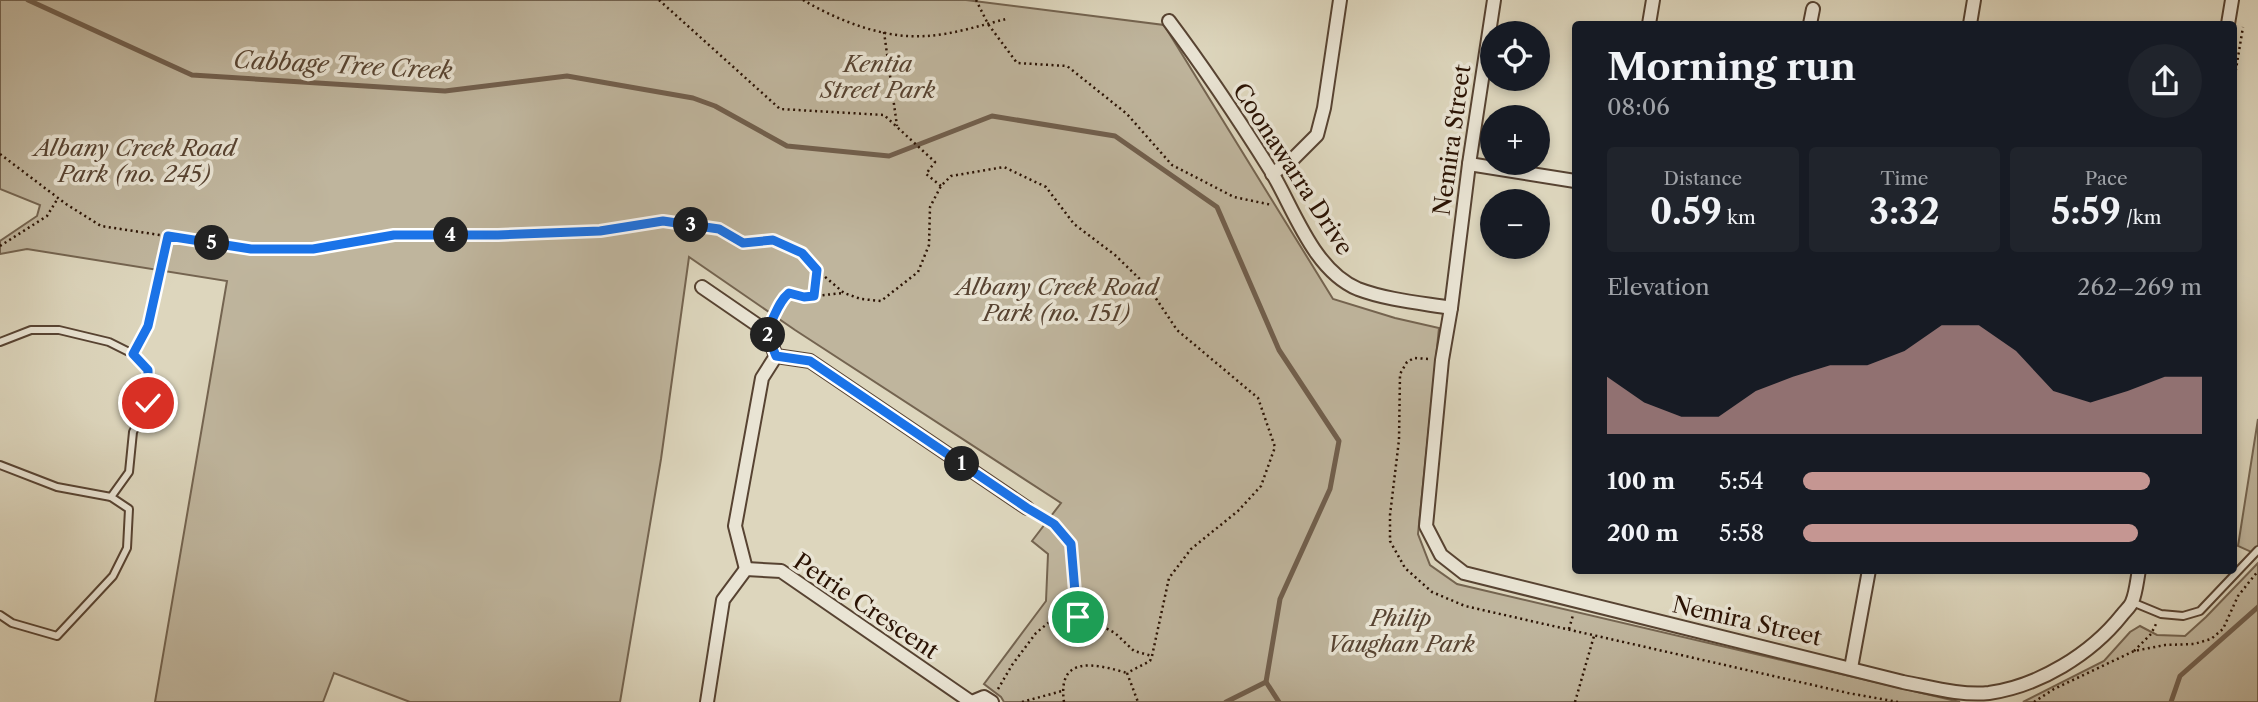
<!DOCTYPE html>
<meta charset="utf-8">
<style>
:root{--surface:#171b24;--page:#20242c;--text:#f1f3f6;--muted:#9ea1a6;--accent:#c59692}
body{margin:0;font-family:"Libre Caslon Text",serif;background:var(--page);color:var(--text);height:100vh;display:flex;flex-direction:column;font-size:26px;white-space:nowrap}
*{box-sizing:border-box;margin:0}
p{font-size:23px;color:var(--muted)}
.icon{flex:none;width:38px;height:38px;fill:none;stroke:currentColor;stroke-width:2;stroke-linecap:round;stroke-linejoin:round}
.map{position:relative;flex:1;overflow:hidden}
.drawer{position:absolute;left:1572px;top:21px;width:665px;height:553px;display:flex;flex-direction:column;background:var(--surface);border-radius:7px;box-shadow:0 4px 10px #0003}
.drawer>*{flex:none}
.tools{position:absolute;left:1480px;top:21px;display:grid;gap:14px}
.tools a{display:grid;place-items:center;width:70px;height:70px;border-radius:50%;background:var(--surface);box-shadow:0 4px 10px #0003;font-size:35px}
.pin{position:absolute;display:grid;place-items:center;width:60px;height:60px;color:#fff;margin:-30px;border:4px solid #fff;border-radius:50%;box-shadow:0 2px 7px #0007}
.km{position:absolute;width:35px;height:35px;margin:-18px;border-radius:50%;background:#222;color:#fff;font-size:19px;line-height:35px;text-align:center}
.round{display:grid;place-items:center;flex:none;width:74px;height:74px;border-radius:37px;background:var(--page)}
.head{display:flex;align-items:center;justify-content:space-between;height:119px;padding:0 35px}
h1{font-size:38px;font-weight:700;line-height:52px}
.stats{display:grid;grid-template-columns:repeat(3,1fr);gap:10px;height:119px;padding:7px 35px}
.stats div{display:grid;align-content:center;border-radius:7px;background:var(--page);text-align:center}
.stats b{font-size:35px;font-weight:700}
.stats small{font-size:19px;font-weight:400}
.stats p{font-size:19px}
.chart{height:196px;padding:14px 35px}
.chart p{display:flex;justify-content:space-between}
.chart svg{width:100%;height:126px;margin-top:7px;fill:var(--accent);opacity:.7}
ul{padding:0 35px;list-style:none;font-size:23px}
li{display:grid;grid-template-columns:112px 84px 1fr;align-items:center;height:52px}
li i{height:18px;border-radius:9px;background:var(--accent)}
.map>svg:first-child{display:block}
.green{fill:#bfb59d;stroke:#746450;stroke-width:2}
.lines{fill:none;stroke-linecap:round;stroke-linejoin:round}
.stream{stroke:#715f4d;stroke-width:5}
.lane-casing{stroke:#574332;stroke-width:10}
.street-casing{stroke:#574332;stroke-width:16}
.path{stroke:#2a1203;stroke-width:2.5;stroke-dasharray:2 3.5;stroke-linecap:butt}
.lane{stroke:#e9e4d4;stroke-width:6}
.street{stroke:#e9e4d4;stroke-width:12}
.route-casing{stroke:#fff;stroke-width:14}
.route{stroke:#1a73e8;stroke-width:9}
.labels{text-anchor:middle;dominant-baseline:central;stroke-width:7;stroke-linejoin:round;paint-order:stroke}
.park-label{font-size:23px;font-style:italic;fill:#574331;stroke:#e9e4d4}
.street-label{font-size:23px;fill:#2a1203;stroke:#e9e4d4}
.water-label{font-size:24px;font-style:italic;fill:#594634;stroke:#e9e4d4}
</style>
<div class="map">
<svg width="2258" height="702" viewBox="0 0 2258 702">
<rect width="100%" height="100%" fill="#ddd6bd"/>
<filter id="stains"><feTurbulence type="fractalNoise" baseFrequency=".00286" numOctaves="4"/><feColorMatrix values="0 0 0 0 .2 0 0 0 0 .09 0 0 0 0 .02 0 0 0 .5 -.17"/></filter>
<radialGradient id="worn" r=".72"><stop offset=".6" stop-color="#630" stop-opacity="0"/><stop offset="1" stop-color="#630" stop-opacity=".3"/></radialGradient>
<g class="green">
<path d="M0 0H966L1164 25 1333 299 1395 318 1439 328 1418 534 1430 565 1457 584 1960 702H1004L1001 697 984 684 1046 601 1048 554 1032 541 1061 503 795 330 689 257 661 459 620 702H410L334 673 323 702H155L227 281 27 249 0 254V241L37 216 40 205 0 189Z"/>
<path d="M2258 419V555L2238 546Z"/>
<path d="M2258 563V702H2023L2104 661 2130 632 2140 626 2157 635 2185 636 2206 617Z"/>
</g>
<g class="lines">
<g class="stream">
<path d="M28 0 192 75 445 91 567 76 693 98 715 106 787 146 889 156 992 116 1115 136 1217 207 1279 350 1339 441 1330 489 1280 599 1266 682 1279 702"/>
<path d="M1226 702 1266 682"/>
<path d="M2171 702 2180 676 2258 607"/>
</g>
<g class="lane-casing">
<g id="lane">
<path d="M0 342 31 330H59L109 342 133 354 148 371V403L133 432 129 472 111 497"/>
<path d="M0 465 57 487 111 497 129 509 127 548 113 576 57 636 12 623 0 615"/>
<path d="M2132 602 2161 614 2183 616 2200 611 2258 550"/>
</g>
</g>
<g class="street-casing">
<g id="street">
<path d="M1494 0 1469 164 1451 308 1442 360 1426 526 1441 555 1464 573 1903 682C1930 687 1961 696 1989 693 2039 686 2091 654 2122 615 2125 611 2130 607 2132 602 2136 593 2137 580 2139 570"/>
<path d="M1169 21C1205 69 1239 120 1271 171 1294 209 1313 270 1358 289 1387 300 1421 303 1451 308"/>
<path d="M1649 24 1653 0"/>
<path d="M1810 24 1813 9"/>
<path d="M1970 24 1974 0"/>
<path d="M2228 24 2232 0"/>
<path d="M1469 164 1575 181"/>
<path d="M1272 174 1294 158 1317 135 1324 108 1340 0"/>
<path d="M702 287 766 331 776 356"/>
<path d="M746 569 735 526 762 378 776 356 810 361 1027 508"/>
<path d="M1851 668 1869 570"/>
<path d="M707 702 723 600 746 569 781 571 971 702"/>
<path d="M972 702 984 697 992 702"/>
</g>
</g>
<g class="path">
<path d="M659 0 780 109 884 115 935 162 926 174 941 186"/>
<path d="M803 0C839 21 884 39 926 36 951 35 982 25 1006 19"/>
<path d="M976 0 988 24 1017 63 1067 66 1127 114 1172 165 1234 197 1272 205"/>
<path d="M884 32 897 126"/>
<path d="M2233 87 2243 27"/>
<path d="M0 154 66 204 101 226 251 249H313L394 235H498L600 231 663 221 719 229 743 242 773 240 802 253 817 270 844 293 861 299 881 301 918 272 929 245 930 207 941 186 951 176 1004 167 1046 187 1074 224 1115 255 1149 288 1177 330 1258 398 1275 447 1261 486 1238 511 1191 549 1169 578 1152 656 1150 661 1127 673"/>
<path d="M0 246 47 216 58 198"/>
<path d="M814 296 817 271"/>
<path d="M774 320 781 300 789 293 804 297 844 293"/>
<path d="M139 344 148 326 168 236"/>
<path d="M1428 359 1414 358 1407 362 1400 374 1399 440 1390 515V541L1405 568 1432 592 1465 606 1848 693 1898 702"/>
<path d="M1075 592 1096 623 1115 633 1134 651 1152 656"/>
<path d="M1053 619 1078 617 1096 623"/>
<path d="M1569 629 1573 615"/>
<path d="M2134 651 2151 634 2156 624"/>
<path d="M1127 673 1138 702"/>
<path d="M998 689 1012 665 1036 633 1053 619 1075 592C1072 553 1077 536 1038 515"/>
<path d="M1022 702 1062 691"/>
<path d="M1064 702C1057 654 1096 664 1127 673"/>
<path d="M1575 702 1594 636"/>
<path d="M2034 702 2054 689 2134 651 2165 645 2194 644 2211 639 2223 629 2238 596 2258 571"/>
</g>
<use href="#lane" class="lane"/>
<use href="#street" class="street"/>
</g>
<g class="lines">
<g class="route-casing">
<path id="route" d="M148 403V370L133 354 148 326 168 236 251 249H313L394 235H498L600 231 663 221 719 229 743 243 773 240 802 253 817 270 814 296 804 297 789 293C777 303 775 318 766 331L776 356 810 361 1027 508 1054 524 1071 544 1075 592 1096 623 1078 617"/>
</g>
<use href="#route" class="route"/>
</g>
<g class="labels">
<g class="park-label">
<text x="878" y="64">Kentia<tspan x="878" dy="26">Street Park</tspan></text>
<text x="135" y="148">Albany Creek Road<tspan x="135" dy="26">Park (no. 245)</tspan></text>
<text x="1057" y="287">Albany Creek Road<tspan x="1057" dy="26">Park (no. 151)</tspan></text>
<text x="1401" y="618">Philip<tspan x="1401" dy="26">Vaughan Park</tspan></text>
</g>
<g class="street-label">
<text transform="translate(1452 140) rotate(-82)">Nemira Street</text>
<text transform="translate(1293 169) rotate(57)">Coonawarra Drive</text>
<text transform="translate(866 606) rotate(34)">Petrie Crescent</text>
<text transform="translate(1747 621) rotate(13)">Nemira Street</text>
</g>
<g class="water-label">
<text transform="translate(343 65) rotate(3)">Cabbage Tree Creek</text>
</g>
</g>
<rect width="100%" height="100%" filter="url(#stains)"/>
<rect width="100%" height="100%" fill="url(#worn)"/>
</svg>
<div class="tools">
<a><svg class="icon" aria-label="locate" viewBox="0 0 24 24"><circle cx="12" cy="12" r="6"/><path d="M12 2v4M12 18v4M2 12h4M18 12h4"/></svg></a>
<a>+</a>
<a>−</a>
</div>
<div class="pin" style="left:1078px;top:617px;background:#1e9e55"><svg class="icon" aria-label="arrive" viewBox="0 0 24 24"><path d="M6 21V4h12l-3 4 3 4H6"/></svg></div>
<div class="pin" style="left:148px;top:403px;background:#d93025"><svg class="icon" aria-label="check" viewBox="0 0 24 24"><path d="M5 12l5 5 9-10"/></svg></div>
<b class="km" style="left:962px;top:464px">1</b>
<b class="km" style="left:768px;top:335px">2</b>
<b class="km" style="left:691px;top:225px">3</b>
<b class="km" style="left:451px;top:235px">4</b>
<b class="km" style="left:212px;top:243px">5</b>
<section class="drawer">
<div class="head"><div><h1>Morning run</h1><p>08:06</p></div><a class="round"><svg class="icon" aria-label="share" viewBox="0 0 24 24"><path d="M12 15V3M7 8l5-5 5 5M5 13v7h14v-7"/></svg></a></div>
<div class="stats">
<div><p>Distance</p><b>0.59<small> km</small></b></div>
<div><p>Time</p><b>3:32</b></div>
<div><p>Pace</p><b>5:59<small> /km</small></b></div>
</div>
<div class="chart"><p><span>Elevation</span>262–269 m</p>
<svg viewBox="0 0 160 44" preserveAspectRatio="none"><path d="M0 44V24L10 33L20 38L30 38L40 29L50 24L60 20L70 20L80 15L90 6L100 6L110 15L120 29L130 33L140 29L150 24L160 24V44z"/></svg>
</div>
<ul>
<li><b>100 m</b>5:54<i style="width:87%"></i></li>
<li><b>200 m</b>5:58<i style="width:84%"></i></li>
</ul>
</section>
</div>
